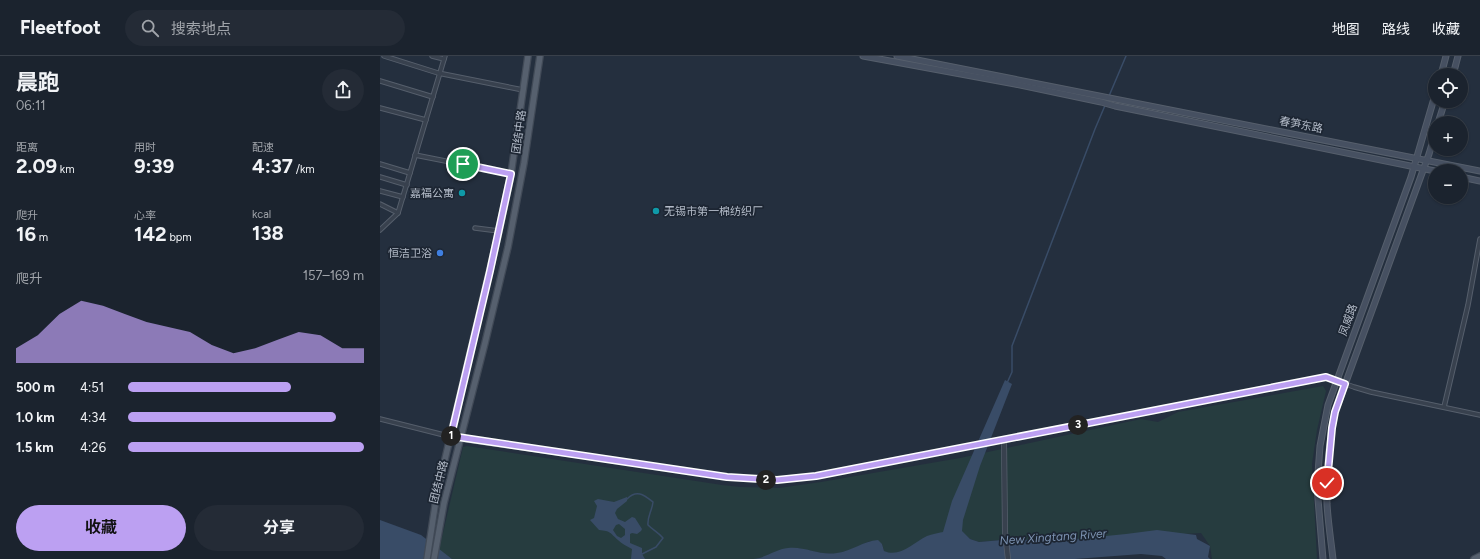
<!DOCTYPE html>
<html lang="zh">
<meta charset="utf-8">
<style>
:root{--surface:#1b232e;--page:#242b36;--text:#f1f3f6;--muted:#a0a4aa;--line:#39404a;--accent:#bca0f2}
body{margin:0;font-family:Figtree,"Noto Sans SC",sans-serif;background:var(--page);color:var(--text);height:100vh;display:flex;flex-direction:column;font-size:15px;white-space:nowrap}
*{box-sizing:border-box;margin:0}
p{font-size:13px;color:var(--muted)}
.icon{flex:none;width:22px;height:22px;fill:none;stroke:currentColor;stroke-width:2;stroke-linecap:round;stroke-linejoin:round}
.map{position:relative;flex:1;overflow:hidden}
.drawer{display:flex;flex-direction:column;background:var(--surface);width:380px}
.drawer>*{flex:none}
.buttons{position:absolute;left:1048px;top:12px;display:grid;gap:8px}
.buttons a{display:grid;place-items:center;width:40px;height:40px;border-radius:50%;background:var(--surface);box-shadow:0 1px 3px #0004,0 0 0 1px var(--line);font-size:20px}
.pin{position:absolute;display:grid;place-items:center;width:34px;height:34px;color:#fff;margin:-17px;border:2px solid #fff;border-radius:50%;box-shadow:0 1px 4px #0007}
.km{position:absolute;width:20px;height:20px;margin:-10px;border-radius:50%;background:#222;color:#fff;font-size:11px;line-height:20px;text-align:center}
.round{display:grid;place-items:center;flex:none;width:42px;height:42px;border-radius:21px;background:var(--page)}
.overview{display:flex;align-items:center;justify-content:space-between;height:68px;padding:0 16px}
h1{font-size:22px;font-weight:700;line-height:30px}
.metrics{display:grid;grid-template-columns:repeat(3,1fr);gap:6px;height:68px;padding:4px 16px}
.metrics div{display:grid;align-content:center}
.metrics b{font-size:20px;font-weight:700}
.metrics small{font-size:11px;font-weight:400}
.metrics p{font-size:11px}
.chart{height:112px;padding:8px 16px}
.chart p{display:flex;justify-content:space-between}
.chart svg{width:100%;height:72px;margin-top:4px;fill:var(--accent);opacity:.7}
.button{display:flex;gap:8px;margin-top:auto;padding:8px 16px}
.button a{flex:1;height:46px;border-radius:24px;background:var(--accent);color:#111;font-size:16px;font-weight:700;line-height:46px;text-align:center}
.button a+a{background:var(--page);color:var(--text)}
ul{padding:0 16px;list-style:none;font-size:13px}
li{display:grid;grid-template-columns:64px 48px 1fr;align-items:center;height:30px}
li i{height:10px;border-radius:5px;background:var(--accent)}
header{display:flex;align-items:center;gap:24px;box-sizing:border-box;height:56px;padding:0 20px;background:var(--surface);border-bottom:1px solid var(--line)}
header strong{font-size:19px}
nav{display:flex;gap:22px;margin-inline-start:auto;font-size:14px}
.search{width:280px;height:36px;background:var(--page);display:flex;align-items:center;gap:10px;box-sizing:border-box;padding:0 14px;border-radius:22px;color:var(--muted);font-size:15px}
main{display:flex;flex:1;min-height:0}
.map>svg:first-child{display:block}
.green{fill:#263c3f}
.water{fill:#394c67;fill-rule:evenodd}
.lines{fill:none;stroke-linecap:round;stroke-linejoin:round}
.stream{stroke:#394c67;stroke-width:1.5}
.minor-casing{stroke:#565f6c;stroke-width:5.5}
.tertiary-casing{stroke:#565f6c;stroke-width:6}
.secondary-casing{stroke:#565f6c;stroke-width:7}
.primary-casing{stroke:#414a57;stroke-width:8}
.minor{stroke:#38414e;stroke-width:3.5}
.tertiary{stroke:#38414e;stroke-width:4.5}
.secondary{stroke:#465061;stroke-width:5}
.primary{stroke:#56606e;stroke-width:5.5}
.route-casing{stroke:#fff;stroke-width:8}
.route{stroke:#bca0f2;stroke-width:5}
.culture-dot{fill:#0f9aa8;stroke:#1d2633;stroke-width:1.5}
.shop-dot{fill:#3f7fe0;stroke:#1d2633;stroke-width:1.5}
.labels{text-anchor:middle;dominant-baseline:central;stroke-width:3.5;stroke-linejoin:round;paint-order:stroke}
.street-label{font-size:11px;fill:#b4bcc9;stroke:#1d2633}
.poi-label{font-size:11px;fill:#b4bcc9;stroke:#1d2633;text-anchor:end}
.water-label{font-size:12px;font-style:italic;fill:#7c92b1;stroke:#1d2633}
</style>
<header>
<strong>Fleetfoot</strong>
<div class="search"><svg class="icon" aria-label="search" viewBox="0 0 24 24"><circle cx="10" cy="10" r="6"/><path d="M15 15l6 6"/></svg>搜索地点</div>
<nav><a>地图</a><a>路线</a><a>收藏</a></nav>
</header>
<main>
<section class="drawer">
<div class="overview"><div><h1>晨跑</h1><p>06:11</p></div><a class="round"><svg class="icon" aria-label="share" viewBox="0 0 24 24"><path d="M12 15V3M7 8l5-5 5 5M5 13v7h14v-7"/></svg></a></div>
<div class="metrics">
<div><p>距离</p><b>2.09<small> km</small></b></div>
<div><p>用时</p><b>9:39</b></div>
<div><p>配速</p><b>4:37<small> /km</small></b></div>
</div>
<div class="metrics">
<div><p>爬升</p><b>16<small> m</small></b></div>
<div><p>心率</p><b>142<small> bpm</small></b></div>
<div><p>kcal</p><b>138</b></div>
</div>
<div class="chart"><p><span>爬升</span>157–169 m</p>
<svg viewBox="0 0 160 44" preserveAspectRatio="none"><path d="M0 44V35L10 27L20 14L30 6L40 9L50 14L60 19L70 22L80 25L90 33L100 38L110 35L120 30L130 25L140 27L150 35L160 35V44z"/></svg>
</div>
<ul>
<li><b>500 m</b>4:51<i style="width:69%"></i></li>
<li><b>1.0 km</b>4:34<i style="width:88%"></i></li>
<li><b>1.5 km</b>4:26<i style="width:100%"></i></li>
</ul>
<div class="button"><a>收藏</a><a>分享</a></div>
</section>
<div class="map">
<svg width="1100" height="503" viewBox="0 0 1100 503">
<rect width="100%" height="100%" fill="#242f3e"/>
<path class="green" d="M943 330 946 335 937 374 932 408 937 503H832L830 490 821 477 676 485 633 483 599 486 590 483 581 475 523 495 510 498 504 495 502 488 490 485 468 495 455 498 441 497 417 492 388 499 379 503H72L59 494 83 391 87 390 342 429 361 431 399 432 441 426 580 402 761 363 778 366 798 356Z"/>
<g class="water">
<path d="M625 324 632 328 600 410 583 464 582 475 590 483 599 486 633 483 676 485 746 478 777 474 816 479 817 483 830 490 828 501 830 503H786L782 500 761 498 695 503H373C386 502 396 493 408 492 425 490 440 500 457 497 472 495 483 485 498 484L502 488 504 495C520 502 533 487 547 480 552 478 558 477 563 476L572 445Z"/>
<path d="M247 441V445L237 453 235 457 238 463 245 466 252 461 255 462 262 473 261 475 257 478 252 477 250 478V487L262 492V498L265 503H251L252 493C247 490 242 488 238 484 230 477 231 475 219 474L210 464 214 462 217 450 214 445 218 443 234 446ZM239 468 245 473V479L241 482 237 480 233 474 236 469Z"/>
<path d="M0 464 41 479 72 503H0Z"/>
</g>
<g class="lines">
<g class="stream">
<path d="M627 327 632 316V290L715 73 746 0"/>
<path d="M247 443C257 433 264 439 273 446 272 455 267 461 268 469 273 474 278 476 283 482L276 491 262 498"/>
</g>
<g class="minor-casing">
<g id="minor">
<path d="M4 0 58 17 143 34"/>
<path d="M52 0 64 3"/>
<path d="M0 25 53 41"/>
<path d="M0 52 46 64"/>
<path d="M35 99 131 118"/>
<path d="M0 108 30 117"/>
<path d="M0 121 27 129"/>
<path d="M0 135 23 141"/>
<path d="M0 148 18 157"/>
<path d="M95 172 119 175"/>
<path d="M0 174 18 157 65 0"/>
<path d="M1064 351 1088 249 1100 183"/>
<path d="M0 363 80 383 347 421 397 424 436 420 946 321 974 331 991 336 1100 359"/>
</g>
</g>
<g class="tertiary-casing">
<path id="tertiary" d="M624 384 625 476 628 503"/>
</g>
<g class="secondary-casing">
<g id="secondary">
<path d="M483 0 635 28 721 46 735 50 1055 115"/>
<path d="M517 0 1100 115"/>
<path d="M1061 19 1066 0"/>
<path d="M1073 19 1078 0"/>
<path d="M1058 67 1065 45"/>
<path d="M1081 121 1100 125"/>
<path d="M943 503 937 431 940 390 948 349 1031 121 1055 39"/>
<path d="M953 503C951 485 948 466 947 448 946 417 949 386 955 356L1049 98 1055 78"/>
</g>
</g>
<g class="primary-casing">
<g id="primary">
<path d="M47 503 57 437 119 175 131 118 148 0"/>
<path d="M54 503 64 447 105 287 128 191 144 107 160 0"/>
<path d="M1094 503 1100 500"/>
</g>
</g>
<use href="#minor" class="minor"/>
<use href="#tertiary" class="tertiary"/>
<use href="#secondary" class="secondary"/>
<use href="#primary" class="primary"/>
</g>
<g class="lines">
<g class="route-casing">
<path id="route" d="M83 108 131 118 110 215 71 380 347 421 397 424 436 420 946 321 965 328 955 356 952 372 947 427"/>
</g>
<use href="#route" class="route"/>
</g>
<g class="culture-dot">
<circle cx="82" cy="137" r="4"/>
<circle cx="276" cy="155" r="4"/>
</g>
<circle class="shop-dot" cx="60" cy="197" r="4"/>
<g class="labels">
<g class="street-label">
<text transform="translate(921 69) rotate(11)">春笋东路</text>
<text transform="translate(139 76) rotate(-82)">团结中路</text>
<text transform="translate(968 264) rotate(-70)">凤威路</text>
<text transform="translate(59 426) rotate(-76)">团结中路</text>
</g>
<g class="poi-label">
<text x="74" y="137">嘉福公寓</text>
<text x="284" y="155" text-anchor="start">无锡市第一棉纺织厂</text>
<text x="52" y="197">恒洁卫浴</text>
</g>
<g class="water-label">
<text transform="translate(673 481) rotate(-4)">New Xingtang River</text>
</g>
</g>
</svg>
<div class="buttons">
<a><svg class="icon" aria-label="locate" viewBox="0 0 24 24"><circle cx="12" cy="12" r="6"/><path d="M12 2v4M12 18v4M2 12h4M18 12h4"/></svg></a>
<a>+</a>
<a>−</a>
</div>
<div class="pin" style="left:83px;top:108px;background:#1e9e55"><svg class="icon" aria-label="arrive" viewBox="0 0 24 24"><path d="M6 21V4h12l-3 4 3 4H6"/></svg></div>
<div class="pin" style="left:947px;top:427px;background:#d93025"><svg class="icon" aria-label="check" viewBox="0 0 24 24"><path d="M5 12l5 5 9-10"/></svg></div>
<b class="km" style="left:71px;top:380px">1</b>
<b class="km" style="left:386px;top:424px">2</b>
<b class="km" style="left:698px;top:369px">3</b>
</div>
</main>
